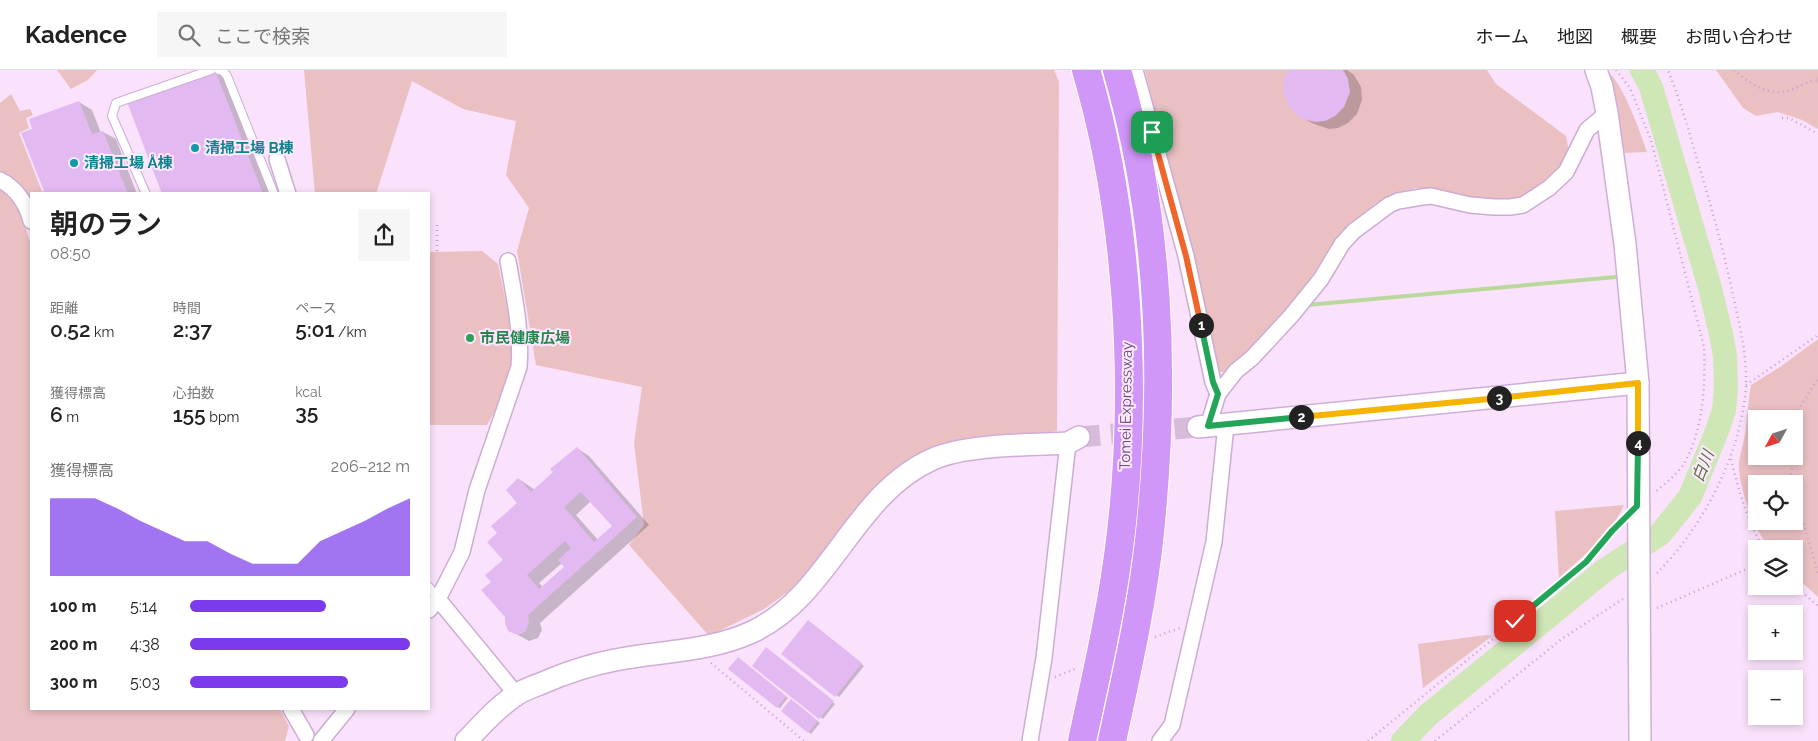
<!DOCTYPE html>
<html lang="ja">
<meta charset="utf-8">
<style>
:root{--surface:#fff;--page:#f6f6f6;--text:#222;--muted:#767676;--line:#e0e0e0;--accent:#7c3aed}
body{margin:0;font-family:Raleway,"Noto Sans JP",sans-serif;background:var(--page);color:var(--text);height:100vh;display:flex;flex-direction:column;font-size:19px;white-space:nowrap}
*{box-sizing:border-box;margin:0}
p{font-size:16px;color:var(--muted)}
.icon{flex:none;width:28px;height:28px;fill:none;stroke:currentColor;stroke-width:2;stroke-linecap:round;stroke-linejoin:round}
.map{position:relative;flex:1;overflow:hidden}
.drawer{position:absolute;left:30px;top:122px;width:400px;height:518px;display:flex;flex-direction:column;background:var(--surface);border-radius:0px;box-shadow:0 2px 8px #0003}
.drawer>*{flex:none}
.needle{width:32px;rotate:230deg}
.controls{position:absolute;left:1748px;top:340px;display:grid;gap:10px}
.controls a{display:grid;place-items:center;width:55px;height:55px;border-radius:0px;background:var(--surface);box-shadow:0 2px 8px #0003;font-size:25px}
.pin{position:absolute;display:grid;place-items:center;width:42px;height:42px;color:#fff;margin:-21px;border-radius:10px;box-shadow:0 2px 8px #0006}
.km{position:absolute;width:25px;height:25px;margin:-12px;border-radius:50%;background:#222;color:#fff;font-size:14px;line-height:25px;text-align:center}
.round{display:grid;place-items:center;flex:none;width:52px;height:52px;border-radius:0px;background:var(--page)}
.summary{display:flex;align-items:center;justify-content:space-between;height:85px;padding:0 20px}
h1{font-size:28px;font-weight:600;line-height:38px}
.figures{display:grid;grid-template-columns:repeat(3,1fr);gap:8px;height:85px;padding:5px 20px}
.figures div{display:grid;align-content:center}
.figures b{font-size:21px;font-weight:600}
.figures small{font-size:14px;font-weight:400}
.figures p{font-size:14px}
.chart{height:140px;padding:10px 20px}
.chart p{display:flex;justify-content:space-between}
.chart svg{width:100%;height:90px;margin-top:5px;fill:var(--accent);opacity:.7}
ul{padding:0 20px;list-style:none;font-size:16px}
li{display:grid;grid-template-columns:80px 60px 1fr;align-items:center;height:38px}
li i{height:12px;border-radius:6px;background:var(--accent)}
header{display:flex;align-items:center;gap:30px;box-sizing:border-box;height:70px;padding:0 25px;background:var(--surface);border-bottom:1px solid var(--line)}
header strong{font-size:24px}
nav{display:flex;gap:28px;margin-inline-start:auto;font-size:18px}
.search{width:350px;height:45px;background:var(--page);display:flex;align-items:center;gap:12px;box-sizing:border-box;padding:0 18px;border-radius:0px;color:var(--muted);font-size:19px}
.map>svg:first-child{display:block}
.green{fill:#eac0c3;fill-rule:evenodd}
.shadow{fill:#0003;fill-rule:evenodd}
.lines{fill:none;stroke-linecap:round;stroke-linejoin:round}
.stream{stroke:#bad89c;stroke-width:4}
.river{stroke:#cfe6b6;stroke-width:24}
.building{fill:#e3b9f2;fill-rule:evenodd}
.secondary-tunnel{stroke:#d6bcda;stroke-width:21;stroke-dasharray:21 11;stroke-linecap:butt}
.lane-casing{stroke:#cbadd2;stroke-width:10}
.street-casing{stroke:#cbadd2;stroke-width:18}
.secondary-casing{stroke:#cfadd8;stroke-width:24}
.highway-casing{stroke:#fff;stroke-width:30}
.path{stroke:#c79cd7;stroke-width:2.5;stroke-dasharray:1 4;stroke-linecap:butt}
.lane{stroke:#fff;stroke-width:8}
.street{stroke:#fff;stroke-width:15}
.secondary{stroke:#fff;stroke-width:21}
.highway{stroke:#d197f8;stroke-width:28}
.split-1-casing{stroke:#fff;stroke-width:10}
.split-2-casing{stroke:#fff;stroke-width:10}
.split-3-casing{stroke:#fff;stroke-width:10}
.split-4-casing{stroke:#fff;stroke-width:10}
.split-5-casing{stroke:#fff;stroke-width:10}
.split-1{stroke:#f0652b;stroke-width:6}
.split-2{stroke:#22a559;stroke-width:6}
.split-3{stroke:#f5b400;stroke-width:6}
.split-4{stroke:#f5b400;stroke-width:6}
.split-5{stroke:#22a559;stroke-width:6}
.culture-dot{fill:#0f9aa8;stroke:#fee8ff;stroke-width:2}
.leisure-dot{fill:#2e9e5b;stroke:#fee8ff;stroke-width:2}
.labels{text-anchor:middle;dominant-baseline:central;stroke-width:4;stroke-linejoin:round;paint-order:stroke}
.culture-label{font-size:15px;font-weight:bold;fill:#0d838f;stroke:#fee8ff;text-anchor:start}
.leisure-label{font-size:15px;font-weight:bold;fill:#27864d;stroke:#fee8ff;text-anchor:start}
.street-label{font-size:15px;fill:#674874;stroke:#fee8ff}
.water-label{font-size:16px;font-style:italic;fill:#567339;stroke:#fee8ff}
</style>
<header>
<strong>Kadence</strong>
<div class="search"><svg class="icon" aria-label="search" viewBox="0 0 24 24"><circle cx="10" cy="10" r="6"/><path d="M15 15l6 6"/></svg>ここで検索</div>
<nav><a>ホーム</a><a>地図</a><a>概要</a><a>お問い合わせ</a></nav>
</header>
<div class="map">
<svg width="1818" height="671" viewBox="0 0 1818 671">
<rect width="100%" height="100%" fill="#fbe2fc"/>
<g class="green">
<path d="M57 0H97L88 10 71 19Z"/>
<path d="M304 0H1054L1059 12 1057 361 942 379 825 483 789 521 764 539 709 566 629 475 644 455 634 373 642 317 536 295 517 181 529 138 506 105 516 51 463 39 412 11 376 124H315Z"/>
<path d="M1145 0H1487L1496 14 1566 66 1570 86 1547 115 1513 132 1470 129 1416 118 1376 133 1332 175 1310 209 1279 252 1227 303 1217 301Z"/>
<path d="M1716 0H1818V59L1802 50 1778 42 1756 46 1743 38Z"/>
<path d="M1607 2C1621 8 1642 66 1647 82L1623 83 1618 41Z"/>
<path d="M11 24 20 41 30 39 33 45 26 48 29 58 19 63 43 124H31V134L0 104V33Z"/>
<path d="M0 118 20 140 31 175V639H280L289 656 285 671H0Z"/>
<path d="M482 181 498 194 509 247 512 290 510 316 487 355H429V182Z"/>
<path d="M1818 269V527L1794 505V479H1770C1753 457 1742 427 1739 400 1738 388 1743 377 1745 365 1747 348 1748 332 1751 315L1780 297ZM1756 349H1794V386H1756ZM1756 414H1794V451H1756Z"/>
<path d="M1624 435C1611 465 1583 486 1559 508L1555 441Z"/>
<path d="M1486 565 1492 566 1423 618 1418 574Z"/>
</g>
<g class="shadow">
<path d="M215 0 227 8 273 124H164Z"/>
<path d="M1291 0H1347L1354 5 1361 17 1362 30 1357 44 1348 53 1338 58 1329 59 1314 54 1301 47Z"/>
<path d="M79 32 92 40 101 63 103 62 116 69 137 124H41L46 122 34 60Z"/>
<path d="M577 378 589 386 649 455 540 553 542 560 538 568 529 571 509 560 507 547 493 512 505 490 499 463 519 434V409L535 420 555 402ZM591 431 613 456 598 470 576 445ZM562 493 566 497 543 517 539 513Z"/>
<path d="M811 553 864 596 839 627 783 584Z"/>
<path d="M769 580 835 634 823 649 754 595Z"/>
<path d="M741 590 788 628 780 638 777 637Z"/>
<path d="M794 632 820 653 811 664 783 641Z"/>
</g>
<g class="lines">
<path class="stream" d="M1307 235 1616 207"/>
<path class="river" d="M1403 671 1428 645 1605 500 1660 464 1690 427 1717 361 1724 340 1726 319 1725 286 1721 264 1710 218 1651 17 1642 0"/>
</g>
<g class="building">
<path d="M211 0H215L263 124H162L127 32Z"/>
<path d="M1289 0H1343L1348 9 1350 22 1344 37 1335 46 1325 51 1315 52 1300 48 1289 37 1284 23V10Z"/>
<path d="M79 31 92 64 103 61 128 124H38L44 121 21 63 32 59 29 49Z"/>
<path d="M577 377 637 447 528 545 529 552 526 561 521 564H515L508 561 505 553V547L481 520 491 512 485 505 503 490 487 472 497 463 491 456 517 433 506 420 518 408 531 422 553 402 550 399ZM581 422 612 456 594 472 564 437ZM565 471 571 478 558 490 564 497 539 519 527 505Z"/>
<path d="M808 550 862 593 835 627 781 584Z"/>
<path d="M766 577 834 631 819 649 752 596Z"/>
<path d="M738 587 786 626 777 638 728 599Z"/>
<path d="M791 629 818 651 808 663 781 641Z"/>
</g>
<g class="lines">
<path class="secondary-tunnel" d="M1079 367 1198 357"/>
<g class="lane-casing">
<g id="lane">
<path d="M219 0 223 1 227 6 274 124"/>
<path d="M146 124 112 46 116 33 211 0"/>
<path d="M429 517 438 529"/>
</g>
</g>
<g class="street-casing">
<g id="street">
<path d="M1135 0 1186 186 1213 312 1218 324"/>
<path d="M277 89 288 124"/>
<path d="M0 110C16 118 27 134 31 151"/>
<path d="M1208 356 1218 324 1236 301 1252 288 1291 246 1321 209 1342 174 1354 161 1389 135 1398 131 1422 127 1431 126 1470 135 1494 137H1510L1523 135 1549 118 1566 102 1587 60 1607 43"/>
<path d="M438 529 516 624"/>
<path d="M429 540 438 529 462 482 477 420 519 297C522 261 514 226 508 191"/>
<path d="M291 639 306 665"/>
<path d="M321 671 347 639"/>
<path d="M1030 671 1044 588 1068 373"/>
<path d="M1160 671 1172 655 1214 472 1226 355"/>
</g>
</g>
<g class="secondary-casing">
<g id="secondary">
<path d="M1596 0 1602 17 1607 43 1625 174 1638 313 1640 671"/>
<path d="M1198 357 1638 313"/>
<path d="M466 671C482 655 497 637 516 625 523 620 532 617 540 614 565 603 589 595 615 590 661 581 708 582 752 562 830 526 853 424 933 389 967 374 1030 375 1068 373L1079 367"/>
</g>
</g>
<g class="highway-casing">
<g id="highway">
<path d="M1082 671C1097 602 1113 533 1121 462 1138 315 1128 142 1086 0"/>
<path d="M1112 671C1127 602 1143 532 1150 462 1166 309 1160 148 1117 0"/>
</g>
</g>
<g class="path">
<path d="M1616 0 1630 18 1651 70 1704 277C1706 313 1703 363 1683 395 1676 405 1664 415 1655 422"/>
<path d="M1734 0C1752 15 1769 28 1793 19 1801 16 1810 10 1818 10"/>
<path d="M1782 48H1789L1818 64"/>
<path d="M437 181V151"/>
<path d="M1746 315 1818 265"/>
<path d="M1731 389C1739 421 1747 451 1764 479"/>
<path d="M1788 414 1796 383 1795 352 1797 342 1818 308"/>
<path d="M1794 436 1804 455 1818 503"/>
<path d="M1657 503C1704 456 1742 382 1746 315 1747 279 1737 245 1730 211 1720 168 1709 128 1696 86 1688 57 1679 28 1668 0"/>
<path d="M1794 515 1818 536"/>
<path d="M1657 538 1756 495"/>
<path d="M1155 567 1180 558"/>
<path d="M711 593 804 671"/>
<path d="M1055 607 1077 598"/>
<path d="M1368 671 1564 511 1596 482 1623 451"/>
<path d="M1435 671 1563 568 1623 529"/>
</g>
<use href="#lane" class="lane"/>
<use href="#street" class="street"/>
<use href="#secondary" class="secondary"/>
<use href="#highway" class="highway"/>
</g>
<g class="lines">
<g class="split-1-casing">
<path id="split-1" d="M1152 62 1186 186 1201 255"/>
</g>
<g class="split-2-casing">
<path id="split-2" d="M1201 255 1213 312 1218 324 1208 356 1301 347"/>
</g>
<g class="split-3-casing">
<path id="split-3" d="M1301 347 1499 328"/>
</g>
<g class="split-4-casing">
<path id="split-4" d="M1499 328 1638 313V373"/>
</g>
<g class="split-5-casing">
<path id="split-5" d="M1515 551 1586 492 1612 461 1637 436 1638 373"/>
</g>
<use href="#split-1" class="split-1"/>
<use href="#split-2" class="split-2"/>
<use href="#split-3" class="split-3"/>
<use href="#split-4" class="split-4"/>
<use href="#split-5" class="split-5"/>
</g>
<g class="culture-dot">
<circle cx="195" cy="78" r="5"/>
<circle cx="74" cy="93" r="5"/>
</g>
<circle class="leisure-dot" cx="470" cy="268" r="5"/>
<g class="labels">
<g class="culture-label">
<text x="205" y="78">清掃工場 B棟</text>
<text x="84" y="93">清掃工場 Å棟</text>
</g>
<g class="leisure-label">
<text x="480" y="268">市民健康広場</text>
</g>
<g class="street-label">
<text transform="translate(1126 336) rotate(-89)">Tomei Expressway</text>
</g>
<g class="water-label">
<text transform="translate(1703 396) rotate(-68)">白川</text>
</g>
</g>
</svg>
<div class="controls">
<a><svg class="needle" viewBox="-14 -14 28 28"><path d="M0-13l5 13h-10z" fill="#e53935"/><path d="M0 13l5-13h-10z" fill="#767676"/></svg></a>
<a><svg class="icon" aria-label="locate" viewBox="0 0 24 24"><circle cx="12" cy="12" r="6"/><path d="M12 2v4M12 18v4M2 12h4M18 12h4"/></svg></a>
<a><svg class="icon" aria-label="layers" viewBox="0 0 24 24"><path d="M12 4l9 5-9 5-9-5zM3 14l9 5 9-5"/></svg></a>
<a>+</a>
<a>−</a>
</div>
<div class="pin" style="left:1152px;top:62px;background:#1e9e55"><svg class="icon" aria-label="arrive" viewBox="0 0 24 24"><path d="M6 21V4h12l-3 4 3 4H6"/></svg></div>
<div class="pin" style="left:1515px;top:551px;background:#d93025"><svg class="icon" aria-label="check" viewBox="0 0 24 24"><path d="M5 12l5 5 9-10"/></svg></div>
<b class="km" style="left:1201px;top:255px">1</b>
<b class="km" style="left:1301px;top:347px">2</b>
<b class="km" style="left:1499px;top:328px">3</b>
<b class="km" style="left:1638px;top:373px">4</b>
<section class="drawer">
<div class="summary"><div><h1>朝のラン</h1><p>08:50</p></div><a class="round"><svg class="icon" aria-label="share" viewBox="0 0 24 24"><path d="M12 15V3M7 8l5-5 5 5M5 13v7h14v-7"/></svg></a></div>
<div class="figures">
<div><p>距離</p><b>0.52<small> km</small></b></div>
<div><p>時間</p><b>2:37</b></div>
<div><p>ペース</p><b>5:01<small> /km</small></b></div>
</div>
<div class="figures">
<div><p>獲得標高</p><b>6<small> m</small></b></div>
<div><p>心拍数</p><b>155<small> bpm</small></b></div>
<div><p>kcal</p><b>35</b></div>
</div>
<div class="chart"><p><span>獲得標高</span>206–212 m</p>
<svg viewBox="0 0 160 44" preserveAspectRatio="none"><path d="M0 44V6L10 6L20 6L30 11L40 17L50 22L60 27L70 27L80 33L90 38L100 38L110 38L120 27L130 22L140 17L150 11L160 6V44z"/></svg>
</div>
<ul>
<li><b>100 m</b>5:14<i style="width:62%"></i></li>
<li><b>200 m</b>4:38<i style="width:100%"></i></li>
<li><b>300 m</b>5:03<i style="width:72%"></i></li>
</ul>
</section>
</div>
